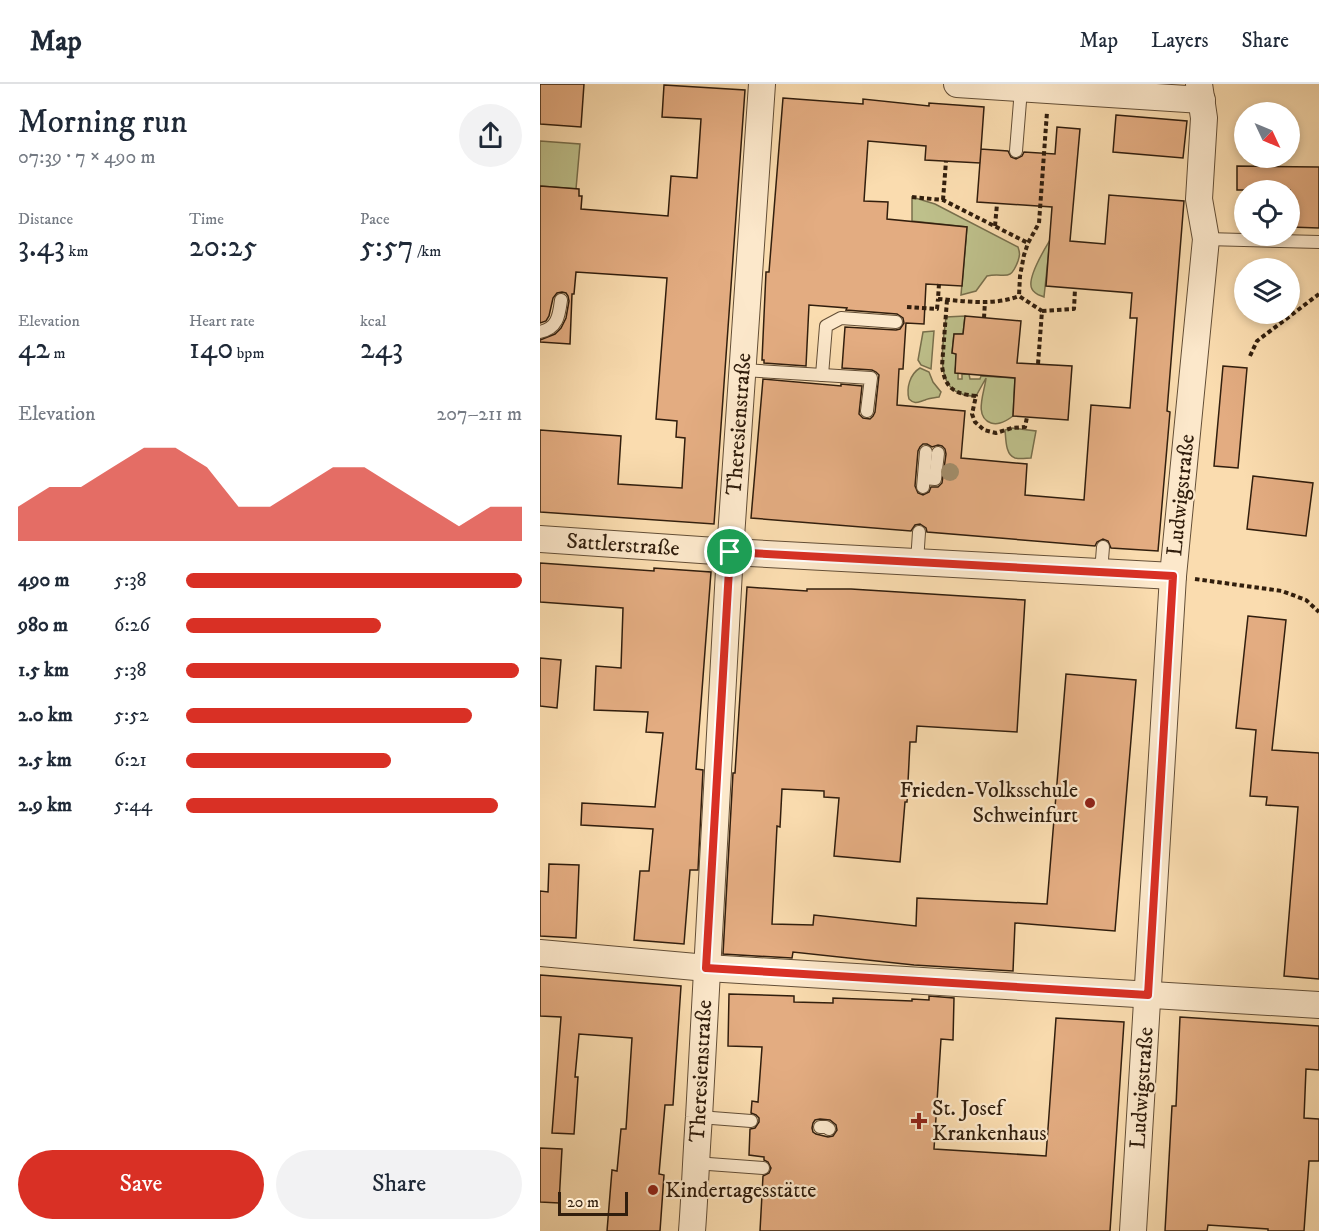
<!DOCTYPE html>
<meta charset="utf-8">
<style>
:root{--surface:#fff;--page:#f2f2f3;--text:#1f2937;--muted:#747a83;--line:#e0e1e3;--accent:#d93025}
body{margin:0;font-family:"IM FELL DW Pica",serif;background:var(--page);color:var(--text);height:100vh;display:flex;flex-direction:column;font-size:22px;white-space:nowrap}
*{box-sizing:border-box;margin:0}
p{font-size:20px;color:var(--muted)}
.icon{flex:none;width:33px;height:33px;fill:none;stroke:currentColor;stroke-width:2;stroke-linecap:round;stroke-linejoin:round}
.map{position:relative;flex:1;overflow:hidden}
.drawer{display:flex;flex-direction:column;background:var(--surface);width:540px}
.drawer>*{flex:none}
.needle{width:39px;rotate:134deg}
.tools{position:absolute;left:694px;top:18px;display:grid;gap:12px}
.tools a{display:grid;place-items:center;width:66px;height:66px;border-radius:50%;background:var(--surface);box-shadow:0 3px 9px #0003;font-size:30px}
.scale{position:absolute;left:18px;bottom:15px;width:70px;box-sizing:border-box;padding-left:6px;border:3px solid #311e0d;border-top:0;font-size:16px;line-height:21px;white-space:nowrap;color:#311e0d;-webkit-text-stroke:4px #fce8cb;paint-order:stroke}
.pin{position:absolute;display:grid;place-items:center;width:51px;height:51px;color:#fff;margin:-26px;border:3px solid #fff;border-radius:50%;box-shadow:0 2px 6px #0007}
.round{display:grid;place-items:center;flex:none;width:63px;height:63px;border-radius:32px;background:var(--page)}
.overview{display:flex;align-items:center;justify-content:space-between;height:102px;padding:0 18px}
h1{font-size:33px;font-weight:600;line-height:45px}
.figures{display:grid;grid-template-columns:repeat(3,1fr);gap:9px;height:102px;padding:6px 18px}
.figures div{display:grid;align-content:center}
.figures b{font-size:30px;font-weight:600}
.figures small{font-size:16px;font-weight:400}
.figures p{font-size:16px}
.chart{height:168px;padding:12px 18px}
.chart p{display:flex;justify-content:space-between}
.chart svg{width:100%;height:108px;margin-top:6px;fill:var(--accent);opacity:.7}
.cta{display:flex;gap:12px;margin-top:auto;padding:12px 18px}
.cta a{flex:1;height:69px;border-radius:36px;background:var(--accent);color:#fff;font-size:24px;font-weight:600;line-height:69px;text-align:center}
.cta a+a{background:var(--page);color:var(--text)}
ul{padding:0 18px;list-style:none;font-size:20px}
li{display:grid;grid-template-columns:96px 72px 1fr;align-items:center;height:45px}
li i{height:15px;border-radius:8px;background:var(--accent)}
header{display:flex;align-items:center;gap:36px;box-sizing:border-box;height:84px;padding:0 30px;background:var(--surface);border-bottom:2px solid var(--line)}
header strong{font-size:28px}
nav{display:flex;gap:33px;margin-inline-start:auto;font-size:21px}
main{display:flex;flex:1;min-height:0}
.map>svg:first-child{display:block}
.green{fill:#bec08b;stroke:#786f4c;stroke-width:1.5}
.building{fill:#e3ac81;stroke:#311e0d;stroke-width:1.5;fill-rule:evenodd}
.lines{fill:none;stroke-linecap:round;stroke-linejoin:round}
.lane-casing{stroke:#634e36;stroke-width:14}
.street-casing{stroke:#634e36;stroke-width:28}
.path{stroke:#311e0d;stroke-width:4;stroke-dasharray:4.5 3;stroke-linecap:butt}
.lane{stroke:#fce8cb;stroke-width:12}
.street{stroke:#fce8cb;stroke-width:26}
.tree{fill:#a38e6b}
.route-casing{stroke:#fff;stroke-width:12}
.route{stroke:#d93025;stroke-width:8}
.poi-dot{fill:#8f2418;stroke:#fce8cb;stroke-width:2}
.labels{text-anchor:middle;dominant-baseline:central;stroke-width:4.5;stroke-linejoin:round;paint-order:stroke}
.street-label{font-size:22px;fill:#311e0d;stroke:#fce8cb}
.poi-label{font-size:22px;fill:#311e0d;stroke:#fce8cb;text-anchor:start}
</style>
<header>
<strong>Map</strong>
<nav><a>Map</a><a>Layers</a><a>Share</a></nav>
</header>
<main>
<section class="drawer">
<div class="overview"><div><h1>Morning run</h1><p>07:39 · 7 × 490 m</p></div><a class="round"><svg class="icon" aria-label="share" viewBox="0 0 24 24"><path d="M12 15V3M7 8l5-5 5 5M5 13v7h14v-7"/></svg></a></div>
<div class="figures">
<div><p>Distance</p><b>3.43<small> km</small></b></div>
<div><p>Time</p><b>20:25</b></div>
<div><p>Pace</p><b>5:57<small> /km</small></b></div>
</div>
<div class="figures">
<div><p>Elevation</p><b>42<small> m</small></b></div>
<div><p>Heart rate</p><b>140<small> bpm</small></b></div>
<div><p>kcal</p><b>243</b></div>
</div>
<div class="chart"><p><span>Elevation</span>207–211 m</p>
<svg viewBox="0 0 160 44" preserveAspectRatio="none"><path d="M0 44V30L10 22L20 22L30 14L40 6L50 6L60 14L70 30L80 30L90 22L100 14L110 14L120 22L130 30L140 38L150 30L160 30V44z"/></svg>
</div>
<ul>
<li><b>490 m</b>5:38<i style="width:100%"></i></li>
<li><b>980 m</b>6:26<i style="width:58%"></i></li>
<li><b>1.5 km</b>5:38<i style="width:99%"></i></li>
<li><b>2.0 km</b>5:52<i style="width:85%"></i></li>
<li><b>2.5 km</b>6:21<i style="width:61%"></i></li>
<li><b>2.9 km</b>5:44<i style="width:93%"></i></li>
</ul>
<div class="cta"><a>Save</a><a>Share</a></div>
</section>
<div class="map">
<svg width="779" height="1147" viewBox="0 0 779 1147">
<rect width="100%" height="100%" fill="#fadcaf"/>
<filter id="stains"><feTurbulence type="fractalNoise" baseFrequency=".00333" numOctaves="4"/><feColorMatrix values="0 0 0 0 .2 0 0 0 0 .09 0 0 0 0 .02 0 0 0 .5 -.17"/></filter>
<radialGradient id="worn" r=".72"><stop offset=".6" stop-color="#630" stop-opacity="0"/><stop offset="1" stop-color="#630" stop-opacity=".3"/></radialGradient>
<g class="green">
<path d="M0 57 40 60 36 105 0 102Z"/>
<path d="M372 113 395 120 478 163C480 169 480 171 478 177 470 199 465 188 447 192L436 207 421 211 427 143 372 137Z"/>
<path d="M510 156 504 213C499 211 494 210 492 205 486 195 504 166 510 156Z"/>
<path d="M425 232 423 250H414L412 269 419 270 416 279 415 288 418 289V295H422V290H429L430 295H440L441 292 475 294 473 332C469 335 465 338 460 339 457 340 454 340 451 339 433 333 445 307 446 294L436 312C431 312 426 312 422 310 393 302 404 255 406 233Z"/>
<path d="M394 247 391 285 381 281 378 276 383 248Z"/>
<path d="M380 284 389 288 393 298 401 308 399 313C394 314 389 314 385 316 378 318 375 321 369 315 366 304 370 290 380 284Z"/>
<path d="M472 344 496 347 491 374C487 374 480 375 475 374 465 371 466 354 465 346Z"/>
</g>
<g class="building">
<path d="M0 0H44L41 43 0 40Z"/>
<path d="M124 1 205 6 174 440 0 428V346L81 352 78 400 142 404 145 354 136 353 137 337 116 335 127 194 36 188 34 210H32L30 260 0 258V256L15 250 21 244 26 234 29 217 28 212 26 209 22 208 17 209 13 214 9 232 6 237 0 239V102L39 105V112H42L41 125 128 132 131 92 157 94 161 35 122 33Z"/>
<path d="M243 14 323 20V15L389 22V19L444 23 440 79 385 76 386 62 328 57 324 117 348 118 347 135 427 143 422 202 386 200 384 240 366 239 363 285H359L357 321 425 327 421 374 487 380 485 411 544 416 551 321 590 324 597 234H590L592 209 506 202 512 123 437 118 441 65 468 67 471 73 476 75 482 72 484 68 515 70 517 43 540 45 530 157 565 160 569 111 644 117 627 327 630 328 618 467 571 464 568 457 563 455 557 458 555 462 387 448 386 444 380 440 375 441 371 447 211 434 223 295 301 302V300L322 302 319 330 323 334 330 335 333 332 335 328 339 291 336 288 332 286 302 284 305 243 356 246 360 245 364 239 363 234 357 230 306 226 307 224 269 221 266 282 224 279V276H222L226 188H229ZM383 360H387L392 363 398 361 402 362 405 365 406 370 402 399 398 403H391L389 408 383 411 378 409 375 402 378 367 380 363Z"/>
<path d="M576 31 647 37 643 74 573 68Z"/>
<path d="M697 82 779 83V144L750 143V106H697Z"/>
<path d="M425 232 481 237 477 279 532 282 528 336 473 332 475 294 415 289 416 270 412 269 414 250H423Z"/>
<path d="M683 282 707 284 698 384 674 382Z"/>
<path d="M713 392 773 399 766 452 707 445Z"/>
<path d="M0 479 114 487V484L171 488 156 685 163 686 158 786H150L144 860 94 856 100 787H109L113 745 41 741 42 719 115 723 123 649 106 648 108 628 54 626 56 582 81 584 83 524 0 518Z"/>
<path d="M207 503 267 507V505H311L485 516 477 648 377 642 376 658H370L367 718H365L360 778 294 772 299 714 284 713V707L242 705 240 743 237 742 232 840 273 841 274 831 376 842 377 814 507 820 526 590 596 596 575 847 475 839 473 887 374 881 253 868 252 874 183 870 193 689H195Z"/>
<path d="M708 532 746 536 732 666 779 669V895L744 892 758 723 726 721 727 713 710 712 716 646 696 644Z"/>
<path d="M0 574 21 576 17 624 0 622Z"/>
<path d="M9 780 39 781 36 854 0 852V807L8 808Z"/>
<path d="M0 891 141 902 133 1021H125L119 1090 124 1091 120 1147H67L72 1086 77 1087 81 1045H86L92 954 39 950 35 993H38L34 1050 12 1049 21 933 0 932Z"/>
<path d="M189 910 254 912V918L293 919V914L372 917V915L389 916V912L414 914 413 956 401 955 394 1065 506 1072 516 934 584 938 570 1147H220L223 1092 229 1089 231 1084 228 1078 224 1076V1073L209 1071 210 1045 215 1044 219 1038V1034L216 1031 211 1029 212 1017 218 1018 222 963 188 962ZM280 1035 290 1036 296 1041 297 1046 293 1052 288 1053 276 1050 273 1048 272 1044 273 1039 275 1036Z"/>
<path d="M640 933 779 942V986L766 985 764 1034 779 1035V1077H769L764 1147H728V1145L668 1141 667 1147H625L632 1022H636Z"/>
<path d="M0 1064 22 1065 19 1119 0 1118Z"/>
</g>
<g class="lines">
<g class="lane-casing">
<g id="lane">
<path d="M476 67 481 5"/>
<path d="M666 155 779 158"/>
<path d="M0 248C18 244 19 231 21 216"/>
<path d="M203 286 331 294 327 327"/>
<path d="M282 291 286 242 301 234 356 238"/>
<path d="M384 394 395 395 398 369"/>
<path d="M383 403 386 368"/>
<path d="M377 478 379 448"/>
<path d="M561 488 563 463"/>
<path d="M159 1033 211 1037"/>
<path d="M280 1043H286L289 1045"/>
<path d="M155 1079 223 1084"/>
</g>
</g>
<g class="street-casing">
<g id="street">
<path d="M417 0 662 16"/>
<path d="M0 455 190 468 633 492"/>
<path d="M0 869 167 884 779 921"/>
<path d="M152 1147C155 1109 156 1071 159 1033L190 468 222 0"/>
<path d="M593 1147 633 492 666 155 659 115 664 34 659 0"/>
</g>
</g>
<g class="path">
<path d="M372 113 403 116 488 159"/>
<path d="M403 116 406 77"/>
<path d="M455 142 457 120"/>
<path d="M399 200 398 215C425 217 454 222 479 212"/>
<path d="M407 216 402 282C405 304 414 310 436 312L432 330 435 338 444 346 456 349 472 344 485 343 487 333"/>
<path d="M367 223 397 225 398 215"/>
<path d="M502 227 534 225 535 205"/>
<path d="M444 234 445 217"/>
<path d="M710 272 717 257 779 210"/>
<path d="M498 280 502 227 479 212 480 192 484 171 488 159 499 139 507 28"/>
<path d="M655 495 742 507 766 516 779 528"/>
</g>
<use href="#lane" class="lane"/>
<use href="#street" class="street"/>
</g>
<circle class="tree" cx="410" cy="388" r="9"/>
<g class="lines">
<g class="route-casing">
<path id="route" d="M190 468 633 492 608 911 166 884Z"/>
</g>
<use href="#route" class="route"/>
</g>
<g class="poi-dot">
<circle cx="550" cy="719" r="6"/>
<path d="M376 1028h6v6h6v6h-6v6h-6v-6h-6v-6h6z"/>
<circle cx="113" cy="1106" r="6"/>
</g>
<g class="labels">
<g class="street-label">
<text transform="translate(199 340) rotate(-86)">Theresienstraße</text>
<text transform="translate(641 411) rotate(-84)">Ludwigstraße</text>
<text transform="translate(83 461) rotate(4)">Sattlerstraße</text>
<text transform="translate(161 987) rotate(-87)">Theresienstraße</text>
<text transform="translate(602 1004) rotate(-86)">Ludwigstraße</text>
</g>
<g class="poi-label">
<text x="538" y="706" text-anchor="end">Frieden-Volksschule<tspan x="538" dy="25">Schweinfurt</tspan></text>
<text x="392" y="1024">St. Josef<tspan x="392" dy="25">Krankenhaus</tspan></text>
<text x="125" y="1106">Kindertagesstätte</text>
</g>
</g>
<rect width="100%" height="100%" filter="url(#stains)"/>
<rect width="100%" height="100%" fill="url(#worn)"/>
</svg>
<div class="tools">
<a><svg class="needle" viewBox="-14 -14 28 28"><path d="M0-13l5 13h-10z" fill="#e53935"/><path d="M0 13l5-13h-10z" fill="#747a83"/></svg></a>
<a><svg class="icon" aria-label="locate" viewBox="0 0 24 24"><circle cx="12" cy="12" r="6"/><path d="M12 2v4M12 18v4M2 12h4M18 12h4"/></svg></a>
<a><svg class="icon" aria-label="layers" viewBox="0 0 24 24"><path d="M12 4l9 5-9 5-9-5zM3 14l9 5 9-5"/></svg></a>
</div>
<div class="scale">20 m</div>
<div class="pin" style="left:190px;top:468px;background:#1e9e55"><svg class="icon" aria-label="arrive" viewBox="0 0 24 24"><path d="M6 21V4h12l-3 4 3 4H6"/></svg></div>
</div>
</main>
